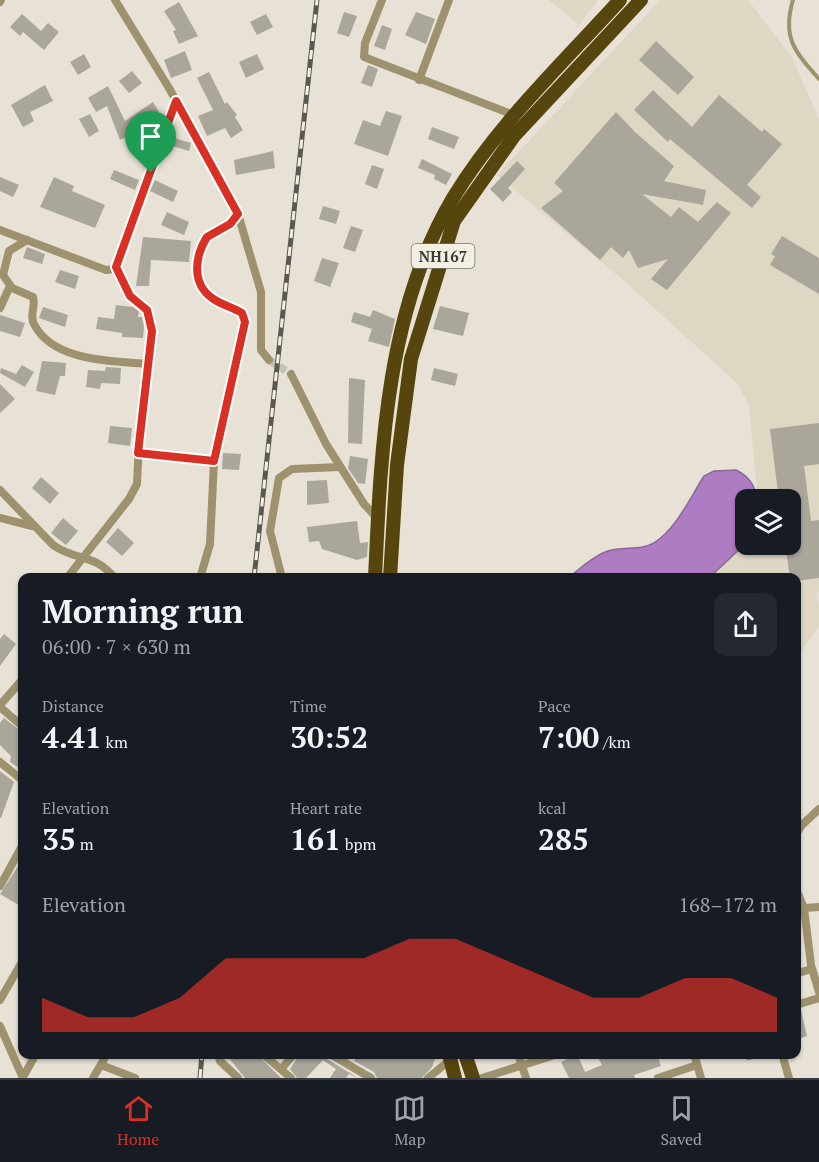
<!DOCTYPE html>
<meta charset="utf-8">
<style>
:root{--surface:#171b24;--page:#242831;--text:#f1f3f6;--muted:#9ea1a6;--line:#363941;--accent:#d93025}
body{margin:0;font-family:"PT Serif",serif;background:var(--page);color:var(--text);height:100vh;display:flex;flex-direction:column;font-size:22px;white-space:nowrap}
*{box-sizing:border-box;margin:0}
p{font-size:20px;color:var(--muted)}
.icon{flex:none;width:33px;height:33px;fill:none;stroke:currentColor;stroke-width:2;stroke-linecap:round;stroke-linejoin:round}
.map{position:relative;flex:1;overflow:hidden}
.side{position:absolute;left:18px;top:573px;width:783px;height:486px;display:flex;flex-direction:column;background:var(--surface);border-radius:12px;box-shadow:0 2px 4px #0004}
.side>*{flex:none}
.fabs{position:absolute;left:735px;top:489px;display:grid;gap:12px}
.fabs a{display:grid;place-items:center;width:66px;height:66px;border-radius:12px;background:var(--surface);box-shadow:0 2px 4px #0004;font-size:30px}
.pin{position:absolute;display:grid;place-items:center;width:51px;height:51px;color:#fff;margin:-62px -26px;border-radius:50% 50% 50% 0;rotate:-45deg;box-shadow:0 0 6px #0007}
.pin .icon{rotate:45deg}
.round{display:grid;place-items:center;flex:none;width:63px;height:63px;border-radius:12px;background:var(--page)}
.headline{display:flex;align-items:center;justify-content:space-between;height:102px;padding:0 24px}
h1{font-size:33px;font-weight:700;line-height:45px}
.figures{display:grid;grid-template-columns:repeat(3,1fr);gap:9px;height:102px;padding:6px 24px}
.figures div{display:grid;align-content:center}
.figures b{font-size:30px;font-weight:700}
.figures small{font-size:16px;font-weight:400}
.figures p{font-size:16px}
.chart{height:168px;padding:12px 24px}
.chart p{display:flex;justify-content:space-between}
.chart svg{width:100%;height:108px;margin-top:6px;fill:var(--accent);opacity:.7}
.tabs{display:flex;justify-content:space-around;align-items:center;height:84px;border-top:2px solid var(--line);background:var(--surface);font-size:16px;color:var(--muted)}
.tabs a{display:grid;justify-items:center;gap:3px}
.tabs .active{color:var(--accent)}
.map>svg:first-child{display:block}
.built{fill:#ded7c3}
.water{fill:#ad7cc3;stroke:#8b6899;stroke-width:1.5}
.building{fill:#aaa69a}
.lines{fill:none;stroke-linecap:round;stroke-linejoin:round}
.minor-tunnel{stroke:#c5c1b5;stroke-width:8;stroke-dasharray:8 4;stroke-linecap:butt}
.service{stroke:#9e926e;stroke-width:4}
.minor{stroke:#9e926e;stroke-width:8}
.trunk{stroke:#56450d;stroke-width:14}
.rail-casing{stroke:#595851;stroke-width:5}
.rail{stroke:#f4efe3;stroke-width:3;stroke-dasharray:9;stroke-linecap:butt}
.route-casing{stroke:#fff;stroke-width:12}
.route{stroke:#d93025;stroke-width:8}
.labels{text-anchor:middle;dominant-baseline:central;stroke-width:5;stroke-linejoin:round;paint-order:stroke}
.shield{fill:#f4efe3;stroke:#73716a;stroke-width:1.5}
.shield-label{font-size:15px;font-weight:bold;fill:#3c3b36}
</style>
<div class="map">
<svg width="819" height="1078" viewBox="0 0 819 1078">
<rect width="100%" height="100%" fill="#e7e2d5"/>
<g class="built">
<path d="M549 0H598L579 25Z"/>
<path d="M660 0H748L792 58 819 119V592L815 593 819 605V626L797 657 796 578 710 577 745 541 746 544H790V500L755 499 757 491 749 406 738 384 623 280 497 175Z"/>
</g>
<path class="water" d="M736 470C748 476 757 486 755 499L746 500 745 544 710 577H569C580 569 594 555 608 551 623 546 640 551 654 543 676 529 690 498 704 476L714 471Z"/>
<g class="building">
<path d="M179 2 198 36 179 44 173 31 176 30 164 11Z"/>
<path d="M344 12 357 16 349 37 337 33Z"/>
<path d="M416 12 435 19 426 44 405 35Z"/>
<path d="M22 14 41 31 48 23 59 32 44 50 23 32 20 36 10 27Z"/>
<path d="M266 14 273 27 257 35 250 22Z"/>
<path d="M382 25 392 29 385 50 374 46Z"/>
<path d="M656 41 694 77 678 95 639 60Z"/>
<path d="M185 51 192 70 171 78 164 60Z"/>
<path d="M84 54 91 67 78 75 70 62Z"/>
<path d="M257 54 264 69 246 78 239 62Z"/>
<path d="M368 65 378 69 372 87 361 83Z"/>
<path d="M132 71 142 83 129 93 119 81Z"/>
<path d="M209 72 225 104 227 102 237 115 235 117 243 130 231 138 225 128 207 136 198 116 213 110 197 78Z"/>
<path d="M45 85 53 101 30 112 34 121 23 127 11 105Z"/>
<path d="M108 86 125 121 153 102 159 112 143 121 147 127 120 140 107 106 96 112 88 98Z"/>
<path d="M653 90 692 127 719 95 762 132 764 129 782 144 747 185 761 197 752 208 670 139 668 142 634 110Z"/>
<path d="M386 111 402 116 388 156 354 144 363 120 380 126Z"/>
<path d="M616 112 635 132 674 166 664 181 706 190 703 205 642 194 671 217 679 207 698 222 717 202 731 213 667 290 651 279 668 259 638 268 629 250 623 258 611 247 600 260 541 208 563 191 554 183Z"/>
<path d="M90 114 99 131 89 137 79 119Z"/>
<path d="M432 127 459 137 454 149 428 139Z"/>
<path d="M171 137 191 143 189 151 169 145Z"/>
<path d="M273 151 275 168 236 175 234 160Z"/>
<path d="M422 159 452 174 446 185 434 179 435 175 418 168Z"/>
<path d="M517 161 525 169 508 188 512 192 503 202 490 189Z"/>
<path d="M372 165 384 169 377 189 365 184Z"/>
<path d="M114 170 139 180 135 190 110 179Z"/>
<path d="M0 177 19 185 13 197 0 191Z"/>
<path d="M54 177 74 186 72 191 105 205 95 228 40 207Z"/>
<path d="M155 180 178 191 173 202 150 191Z"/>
<path d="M323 206 340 211 336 224 319 219Z"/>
<path d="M167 212 189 222 184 235 161 225Z"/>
<path d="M351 226 363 230 355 252 343 248Z"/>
<path d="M782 236 819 258V294L770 265 775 256 771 254Z"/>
<path d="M143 237 191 241 189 262 151 260 149 286H136Z"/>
<path d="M27 247 45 254 42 264 23 258Z"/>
<path d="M322 258 339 263 330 287 314 281Z"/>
<path d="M60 270 79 276 75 289 55 282Z"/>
<path d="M116 305 133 307 139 311 138 317H142L144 327 143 338 122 337V333L96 329 98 317 114 319Z"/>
<path d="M440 306 469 313 463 336 433 329Z"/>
<path d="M43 307 68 315 65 327 39 318Z"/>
<path d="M373 310 395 319 389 347 368 341 372 329 351 322 354 312 370 317Z"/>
<path d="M0 315 25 323 20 337 0 331Z"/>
<path d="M42 361 66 363 65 376H60L55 395 36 391Z"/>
<path d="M22 365 34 372 25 387 0 373 1 368 16 374Z"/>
<path d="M106 367 121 368 120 384 101 383 100 389 86 387 88 370 105 371Z"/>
<path d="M434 368 458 374 455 386 431 380Z"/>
<path d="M349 378 365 380 362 444 348 443Z"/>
<path d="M0 384 15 399 0 413Z"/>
<path d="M819 423V464L804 466 811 521 819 520V578L796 581V578H790L785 544H790V500H779L770 429Z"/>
<path d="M110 426 132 428 130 446 108 443Z"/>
<path d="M223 453 241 454 239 470 222 469Z"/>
<path d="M350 456 368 459 365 484 358 483 348 468Z"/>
<path d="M41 477 59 493 50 504 32 488Z"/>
<path d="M327 480 329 503 307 505V481Z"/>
<path d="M63 518 78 531 66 545 51 533Z"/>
<path d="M357 521 360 543 368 542 367 557 357 560 322 549 319 541 309 542 307 527Z"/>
<path d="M118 528 134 543 122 556 106 542Z"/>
<path d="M4 634 16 644 0 666V639Z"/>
<path d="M4 718 22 732V770L10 762 11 756 0 745V723Z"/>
<path d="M0 771 14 782 1 818H0Z"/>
<path d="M20 863 22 865V907L0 894Z"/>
<path d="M801 1010 807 1036 796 1040V1011Z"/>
<path d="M233 1054 244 1058 247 1054H257L281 1078H245L229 1058Z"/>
<path d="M300 1054H324L327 1059 358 1078 349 1074 346 1078H330L336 1069 323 1060 306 1078H297L290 1069Z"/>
<path d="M358 1054H437L432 1067 422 1078H377L374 1072 354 1061Z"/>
<path d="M577 1054 585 1072 602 1065 598 1058 605 1054H657L661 1066 634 1075 635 1078H569L561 1062Z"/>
</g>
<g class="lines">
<path class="minor-tunnel" d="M269 360 291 374"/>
<path class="service" d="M793 0C782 37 794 51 819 79"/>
<g class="minor">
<path d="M115 0 169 88 238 214 261 292V350L269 360"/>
<path d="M382 0 365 43 364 57 514 115"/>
<path d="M0 2 1 0"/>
<path d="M419 80 449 0"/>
<path d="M0 230 106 270 114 269 176 101"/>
<path d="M27 240 9 251 3 275 12 288 33 297C36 307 29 315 34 324 53 362 113 361 148 364"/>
<path d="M0 308 10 286"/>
<path d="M291 374 326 444 364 504 377 518"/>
<path d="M138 453 214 461"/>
<path d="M0 490 53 545C77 562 93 552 115 578"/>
<path d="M0 518 32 526"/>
<path d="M67 578 129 499 137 484 140 421 152 331 147 310 130 296 116 267"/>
<path d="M200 578 210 544 214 461 245 322 242 313C233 307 221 305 212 298 192 283 195 256 207 237L230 224 238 214"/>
<path d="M282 578 270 531 279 478 292 469 340 467"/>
<path d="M0 705 22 680"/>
<path d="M0 707 22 726"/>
<path d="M0 762 22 780"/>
<path d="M796 835 801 826 819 809"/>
<path d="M0 886 22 846"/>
<path d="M796 889 804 908 811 965 819 992"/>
<path d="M804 908 819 907"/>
<path d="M796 974 811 969"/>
<path d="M0 1000 22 962"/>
<path d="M796 1005 819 998"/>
<path d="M0 1026 23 1078"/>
<path d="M218 1054 220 1061 238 1078"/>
<path d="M263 1054 291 1078"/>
<path d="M330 1054 371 1078"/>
<path d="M518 1054 526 1078"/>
<path d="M694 1054 701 1078"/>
<path d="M749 1054V1056"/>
<path d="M782 1054 789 1078"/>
<path d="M101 1065 135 1078"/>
<path d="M282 1068 294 1054"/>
<path d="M23 1077 36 1054"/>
<path d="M93 1078 107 1054"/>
<path d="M428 1078 450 1060"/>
<path d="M482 1078 558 1054"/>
<path d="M658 1078 697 1065"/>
</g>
<g class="trunk">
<path d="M375 578C381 450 386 311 453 198 498 124 562 64 620 0"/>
<path d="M390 578 397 465 411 359 454 221 514 136 641 0"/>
<path d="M449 1054 455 1078"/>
<path d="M465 1054 473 1078"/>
</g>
<g class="rail-casing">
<g id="rail">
<path d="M254 578 317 0"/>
<path d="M200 1078 202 1054"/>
</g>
</g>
<use href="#rail" class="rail"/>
</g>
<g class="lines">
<g class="route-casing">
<path id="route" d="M176 101 238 214 230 224 207 237C195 256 191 283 212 298 221 305 233 307 242 313L245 322 214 461 138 453 152 331 147 310 130 296 116 267Z"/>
</g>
<use href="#route" class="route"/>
</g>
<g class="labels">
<rect class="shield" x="411.5" y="244" width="63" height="24" rx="4.5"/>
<g class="shield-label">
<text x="443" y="256">NH167</text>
</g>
</g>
</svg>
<div class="fabs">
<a><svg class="icon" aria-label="layers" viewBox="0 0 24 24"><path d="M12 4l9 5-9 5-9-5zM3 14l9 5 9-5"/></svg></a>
</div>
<div class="pin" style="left:151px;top:173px;background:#1e9e55"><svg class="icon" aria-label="arrive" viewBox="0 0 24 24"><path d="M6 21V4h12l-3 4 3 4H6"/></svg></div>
<section class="side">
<div class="headline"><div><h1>Morning run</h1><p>06:00 · 7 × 630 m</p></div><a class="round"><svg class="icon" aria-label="share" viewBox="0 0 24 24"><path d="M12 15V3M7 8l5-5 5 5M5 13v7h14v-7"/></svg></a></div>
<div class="figures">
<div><p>Distance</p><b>4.41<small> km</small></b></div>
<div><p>Time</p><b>30:52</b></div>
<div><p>Pace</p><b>7:00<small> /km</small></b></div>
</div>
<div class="figures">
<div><p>Elevation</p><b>35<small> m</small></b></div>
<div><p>Heart rate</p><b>161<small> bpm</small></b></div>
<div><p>kcal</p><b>285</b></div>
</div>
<div class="chart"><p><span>Elevation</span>168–172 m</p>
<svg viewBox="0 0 160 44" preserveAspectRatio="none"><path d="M0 44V30L10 38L20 38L30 30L40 14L50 14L60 14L70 14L80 6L90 6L100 14L110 22L120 30L130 30L140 22L150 22L160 30V44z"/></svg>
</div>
</section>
</div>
<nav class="tabs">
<a class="active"><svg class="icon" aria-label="home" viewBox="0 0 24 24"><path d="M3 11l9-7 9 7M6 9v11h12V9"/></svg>Home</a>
<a><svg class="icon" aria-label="map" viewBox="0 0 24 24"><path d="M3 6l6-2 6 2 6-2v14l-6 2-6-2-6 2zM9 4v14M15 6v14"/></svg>Map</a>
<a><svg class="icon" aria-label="saved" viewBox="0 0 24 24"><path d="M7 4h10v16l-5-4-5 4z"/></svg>Saved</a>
</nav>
